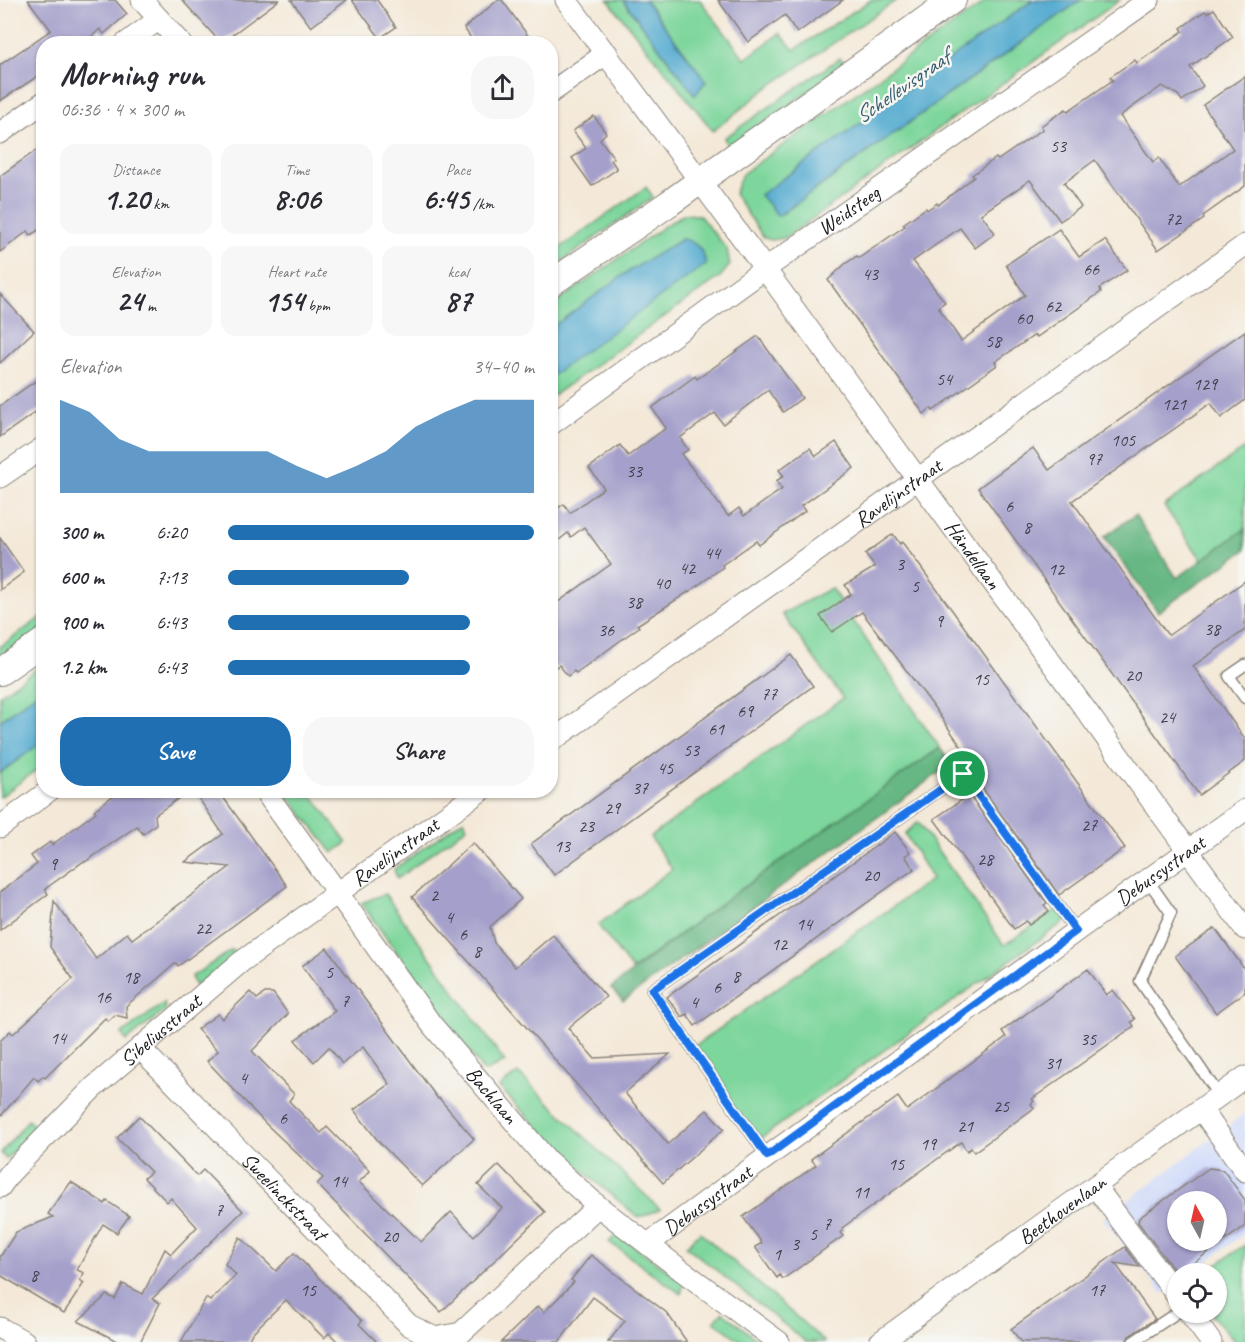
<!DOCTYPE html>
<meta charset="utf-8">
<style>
:root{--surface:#fff;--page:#f7f7f7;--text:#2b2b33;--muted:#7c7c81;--accent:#1f6fb2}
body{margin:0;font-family:Caveat,sans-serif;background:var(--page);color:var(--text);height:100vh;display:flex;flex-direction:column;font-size:22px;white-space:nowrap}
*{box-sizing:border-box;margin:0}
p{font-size:20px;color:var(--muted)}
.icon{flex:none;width:33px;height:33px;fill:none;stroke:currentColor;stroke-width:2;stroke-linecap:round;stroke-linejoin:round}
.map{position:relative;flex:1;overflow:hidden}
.drawer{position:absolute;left:36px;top:36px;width:522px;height:762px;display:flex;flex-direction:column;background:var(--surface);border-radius:24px;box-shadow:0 2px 4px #0004}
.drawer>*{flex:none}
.needle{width:39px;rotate:352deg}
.tools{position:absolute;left:1167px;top:1191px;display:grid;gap:12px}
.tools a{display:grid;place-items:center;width:60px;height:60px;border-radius:50%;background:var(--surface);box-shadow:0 2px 4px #0004;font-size:30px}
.pin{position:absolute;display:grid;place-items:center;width:51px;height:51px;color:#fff;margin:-26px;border:3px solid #fff;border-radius:50%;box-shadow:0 2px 6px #0007}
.round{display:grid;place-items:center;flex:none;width:63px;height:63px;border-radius:24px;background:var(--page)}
.headline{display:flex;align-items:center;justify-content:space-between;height:102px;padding:0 24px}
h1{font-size:33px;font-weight:600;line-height:45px}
.figures{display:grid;grid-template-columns:repeat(3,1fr);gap:9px;height:102px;padding:6px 24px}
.figures div{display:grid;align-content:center;border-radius:15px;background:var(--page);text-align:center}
.figures b{font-size:30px;font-weight:600}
.figures small{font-size:16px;font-weight:400}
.figures p{font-size:16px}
.chart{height:168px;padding:12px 24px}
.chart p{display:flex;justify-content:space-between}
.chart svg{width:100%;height:108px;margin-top:6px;fill:var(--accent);opacity:.7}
.action{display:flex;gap:12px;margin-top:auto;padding:12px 24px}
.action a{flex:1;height:69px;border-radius:24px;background:var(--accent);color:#fff;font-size:24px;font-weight:600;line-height:69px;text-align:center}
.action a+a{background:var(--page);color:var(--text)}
ul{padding:0 24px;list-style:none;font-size:20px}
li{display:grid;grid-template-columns:96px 72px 1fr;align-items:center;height:45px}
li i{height:15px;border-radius:8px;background:var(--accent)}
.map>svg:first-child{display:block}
.built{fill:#cfdafa;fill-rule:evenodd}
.green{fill:#7dd69b;stroke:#4c795c;stroke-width:1.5}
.forest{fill:#66b783;stroke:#416a50;stroke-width:1.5}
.water{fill:#54abd0;stroke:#386476;stroke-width:1.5}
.building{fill:#a5a0cb;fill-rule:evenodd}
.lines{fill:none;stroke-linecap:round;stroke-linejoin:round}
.service-casing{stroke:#88827a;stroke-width:13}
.minor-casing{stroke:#88827a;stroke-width:23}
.tertiary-casing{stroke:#88827a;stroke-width:28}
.service{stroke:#fff;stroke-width:10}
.minor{stroke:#fff;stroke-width:21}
.tertiary{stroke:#fff;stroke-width:26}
.route-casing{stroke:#fff;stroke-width:12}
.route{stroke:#1a73e8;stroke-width:8}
.labels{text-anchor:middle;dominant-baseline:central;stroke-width:5;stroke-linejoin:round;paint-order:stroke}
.number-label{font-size:18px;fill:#3e3d48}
.street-label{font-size:21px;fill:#1c1c1c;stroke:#f6f6f2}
.water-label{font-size:22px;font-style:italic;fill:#355c6d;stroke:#f6f6f2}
</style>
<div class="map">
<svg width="1245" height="1342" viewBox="0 0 1245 1342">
<rect width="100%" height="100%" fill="#f6f6f2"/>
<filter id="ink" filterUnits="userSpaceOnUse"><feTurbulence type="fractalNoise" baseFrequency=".0167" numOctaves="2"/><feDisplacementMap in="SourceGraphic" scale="12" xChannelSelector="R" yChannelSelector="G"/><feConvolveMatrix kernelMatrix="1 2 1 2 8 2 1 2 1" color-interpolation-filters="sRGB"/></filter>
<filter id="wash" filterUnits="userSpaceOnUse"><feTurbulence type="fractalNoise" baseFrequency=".008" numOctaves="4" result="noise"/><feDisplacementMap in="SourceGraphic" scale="24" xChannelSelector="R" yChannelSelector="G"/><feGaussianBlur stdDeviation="1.35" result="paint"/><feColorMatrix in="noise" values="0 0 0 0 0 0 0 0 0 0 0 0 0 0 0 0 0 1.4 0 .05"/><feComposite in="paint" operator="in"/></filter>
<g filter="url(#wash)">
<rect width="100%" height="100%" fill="#f4e9d8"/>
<path class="built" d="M1245 1113V1233L1191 1273 1178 1274 1177 1283 1163 1294 1103 1219ZM1178 1202H1216V1240H1178Z"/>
<g class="green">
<path d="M608 0H623L695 95 706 81 645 0H700L745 59 780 33 794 50 871 0H897L767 88 713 131Z"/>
<path d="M988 0H1033L761 195 779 216 1081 0H1120L785 238 772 240 764 238 734 194 742 174Z"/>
<path d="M840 58 847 65 728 147 724 138Z"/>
<path d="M646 187 653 197 551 269 550 255Z"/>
<path d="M684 214 699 215 727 249 730 265 720 277 551 397 550 376 706 264C703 250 697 242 682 239L626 273 551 328V306L666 225Z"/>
<path d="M1245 448V529L1202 560 1164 506Z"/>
<path d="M831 588 940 748 716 907 632 970 598 925 672 869 650 837 843 698 782 614Z"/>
<path d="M43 616V629L0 660V647Z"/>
<path d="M43 664V688L0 721V695Z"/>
<path d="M43 741V765L0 797V773Z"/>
<path d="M284 791H309L347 843 333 853Z"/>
<path d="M464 819 467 827 397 879 394 869Z"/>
<path d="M918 822 1004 945 1059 908 1068 919 757 1141 692 1048 932 879 905 834Z"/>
<path d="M385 894 505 1062 484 1072 361 903Z"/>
<path d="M232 950 238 954 195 986 191 977Z"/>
<path d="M164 1003 166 1010 126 1041 122 1034Z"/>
<path d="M518 1073 660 1209 639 1218 565 1156 499 1087Z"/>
<path d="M28 1120 36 1127 6 1159 1 1153Z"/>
<path d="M700 1232 825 1342H806L686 1246Z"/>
<path d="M617 1234 684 1282 681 1294 609 1242Z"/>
<path d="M1245 1245V1342H1235L1210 1313 1216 1312V1274L1204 1273Z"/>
<path d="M723 1312 760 1342H742L714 1321Z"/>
</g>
<g class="forest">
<path d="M1135 515 1177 578 1245 529V550L1158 612 1104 537Z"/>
<path d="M940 748 951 764 907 796 623 1001 611 988 716 907Z"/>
</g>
<g class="water">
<path d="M623 0H645L706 81 695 95Z"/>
<path d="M1033 0H1081L778 216 760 195Z"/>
<path d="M682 239C697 242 703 250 706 264L551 376V328L626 273Z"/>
<path d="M43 688V741L0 773V721Z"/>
</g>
<g id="blocks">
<g class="building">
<path d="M28 0H115L127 14 104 34 100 29 83 44H44V72L0 101V65L51 30Z"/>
<path d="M182 0H279L221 43Z"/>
<path d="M291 0H347L311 27Z"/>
<path d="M352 0H377L396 27 380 38Z"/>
<path d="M498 0H502L534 44H475L464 28Z"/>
<path d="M718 0H843L797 33 785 15 748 42Z"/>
<path d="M1214 9 1233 37 1190 67 1203 86 1182 101 1178 95 1162 86 1120 116 1153 162 1159 158 1179 187 1233 149 1203 105 1245 76V186L1203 216 1204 219 1158 250 1095 160 1064 183 1081 207 1060 221 1030 180 981 214 995 233 975 248 960 228 913 261 945 302 938 307 961 341 1025 295 1006 265 1059 229 1079 257 1105 240 1127 270 1100 288 1101 292 1037 337 1035 335 1002 357 995 362 997 365 933 411 931 408 924 414 828 280 845 264 857 256 859 258 905 226 903 224 926 208 927 210 937 203 938 205 974 177 972 175 996 158 998 160 1043 129 1041 126 1066 109 1068 111 1113 80 1110 77 1123 68 1135 60 1137 63 1183 31 1181 28 1192 20 1205 11 1207 13Z"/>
<path d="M594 116 606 133 600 139 614 158 611 160 617 169 592 186 572 158 586 148 573 131Z"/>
<path d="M44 145V226L31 235 28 231 0 252V176Z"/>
<path d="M0 294 34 331 0 363Z"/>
<path d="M1245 331V400L1221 418 1211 403 1072 501 1167 634 1169 635 1245 581V630L1193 666 1245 739V761L1199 795 978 488 1033 448 1049 470Z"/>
<path d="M758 336 802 398 783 412 768 390 723 424 715 413 680 438 688 450 681 454 728 516 739 508 744 516 782 489 776 481 784 476 779 470 810 448 816 456 836 442 854 468 801 506 805 511 759 545 756 541 722 565 723 567 690 591 637 625 639 627 576 673 574 671 568 676 559 665 550 671V608L611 564 584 527 571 537 568 533 550 547V513L564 504 570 513 604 488 589 468 620 445 628 456 666 428 652 408 695 376 697 379Z"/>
<path d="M44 375V406L0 437V406Z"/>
<path d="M893 534 900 544 902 542 917 562 1125 848 1059 895 981 786 986 782 931 703 862 612 832 632 820 616 851 594 845 585 875 567 865 554Z"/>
<path d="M0 538 24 572 0 590Z"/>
<path d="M791 655 813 686 554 875 531 844Z"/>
<path d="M121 790H190L155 815 156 824 143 834 137 826 85 862 84 861 45 889 48 894 0 930V892L37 864 31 856 50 842 52 845 96 812 94 810Z"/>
<path d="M193 790H218L287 886 178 966 176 963 126 1006 127 1018 115 1015 108 1021 105 1018 45 1078 43 1076 38 1081 34 1077 0 1117V1041L10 1031 13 1034 73 979 50 947 54 901 96 959 127 933 132 939 230 867 185 862 223 834Z"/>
<path d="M969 795 1047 903 1044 905 1049 911 1029 925 1026 921 1014 929 934 819Z"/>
<path d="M895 832 910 852 905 856 914 869 695 1026 687 1014 682 1017 667 997Z"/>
<path d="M473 843 521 899 490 927 494 943 515 967 553 935 606 997 568 1028 594 1058 670 1054 625 1093 668 1144 707 1110 724 1129 663 1183 412 897Z"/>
<path d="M1215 928 1245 970V992L1216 1013 1175 956Z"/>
<path d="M327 948 438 1099 439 1098 474 1139 422 1186 379 1142 354 1110 390 1084 363 1047 342 1064 329 1047 314 1062 295 1040 335 1011 302 966Z"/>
<path d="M1088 969 1106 995 1113 990 1135 1019 1131 1022 1134 1026 1032 1099 1034 1101 1031 1104 1034 1108 974 1152 971 1148 967 1151 961 1142 842 1228 843 1231 841 1232 843 1236 783 1279 780 1275 777 1278 755 1247 762 1243 743 1217 816 1165 811 1159 898 1097 907 1110 1006 1037 1002 1031Z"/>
<path d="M250 992 257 999 265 993H273L288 1014 252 1051 294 1094 289 1101 321 1133 327 1127 370 1171 359 1182 421 1242 451 1212 474 1236 502 1208 478 1185 499 1165 545 1212 441 1312 317 1184 323 1178 265 1123 207 1061 218 1051 197 1029 218 1014 222 1019Z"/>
<path d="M139 1116 197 1176 203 1170 243 1211 152 1299 160 1303 140 1342H119L78 1321 107 1295 115 1299 123 1284 143 1294 165 1249 171 1254 197 1227 171 1198 167 1202 144 1178 151 1172 117 1138Z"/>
<path d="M1209 1168 1223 1170 1245 1200V1226L1179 1273H1176L1138 1222 1139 1218ZM1178 1202H1216V1240H1178Z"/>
<path d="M71 1182 105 1204 107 1201 129 1216 117 1233 103 1224 77 1270 84 1273 80 1280 84 1283 64 1313 0 1275V1257L16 1232 53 1217 48 1214Z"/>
<path d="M240 1237 276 1271 294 1253 362 1321 359 1324 377 1342H338L329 1333 324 1338 286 1300 252 1333 248 1342H181L206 1298 210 1301 236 1275 225 1264Z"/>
<path d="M1125 1247 1140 1267 1115 1263 1155 1319 1129 1336 1126 1342H1021L1011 1329Z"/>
<path d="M591 1255 667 1313 687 1342H608L625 1321 593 1297 559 1342H501L538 1306 544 1312 574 1282 571 1280Z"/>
</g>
</g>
</g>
<g filter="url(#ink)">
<use href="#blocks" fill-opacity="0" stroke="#88827a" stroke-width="1.5"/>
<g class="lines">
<g class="service-casing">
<g id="service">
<path d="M1245 665 1229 676 1245 698"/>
<path d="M1147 879 1171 913 1140 981 1219 1095"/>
<path d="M767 1156 652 990 963 774 1076 931"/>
<path d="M1133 1342 1178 1312"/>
</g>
</g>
<g class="minor-casing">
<g id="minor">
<path d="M142 0 181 44"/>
<path id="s1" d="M566 0 765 269 1245 929"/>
<path d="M125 44 159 19"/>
<path d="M550 93 607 53"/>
<path d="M0 133 44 102"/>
<path id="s2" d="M550 425 765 269 1149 0"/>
<path d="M0 477 44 447"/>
<path id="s3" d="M550 742 1245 245"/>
<path id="s4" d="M264 790 432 1025 547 1160 598 1206 681 1270 779 1342"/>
<path d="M0 827 50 790"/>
<path id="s5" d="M140 1048 409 1325 435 1338 461 1333 598 1206"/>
<path d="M1201 1109 1245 1171"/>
<path d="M1095 1186 1178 1297"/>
<path id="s6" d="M0 1187 10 1173 93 1088 241 962 482 790"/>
<path id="s7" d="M648 1244 1076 931 1245 810"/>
<path d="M1189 1312 1211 1342"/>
<path d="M0 1328 25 1342"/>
<path id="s8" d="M880 1342 1245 1077"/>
</g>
</g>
<g class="tertiary-casing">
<g id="tertiary">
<path d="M550 284 668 204 953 0"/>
<path d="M0 672 44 641"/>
</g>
</g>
<use href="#service" class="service"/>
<use href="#minor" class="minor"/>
<use href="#tertiary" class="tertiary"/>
</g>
</g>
<g class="lines" filter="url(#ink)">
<g class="route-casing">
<path id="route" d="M963 774 1076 931 767 1156 652 990Z"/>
</g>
<use href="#route" class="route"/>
</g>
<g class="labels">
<g class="number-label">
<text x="1058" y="146">53</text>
<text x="1173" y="219">72</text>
<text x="1091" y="269">66</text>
<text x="870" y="274">43</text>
<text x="1053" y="306">62</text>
<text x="1024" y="318">60</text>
<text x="993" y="341">58</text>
<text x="944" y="379">54</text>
<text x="1205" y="384">129</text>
<text x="1174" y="404">121</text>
<text x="1123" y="440">105</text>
<text x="1094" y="459">97</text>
<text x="634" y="471">33</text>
<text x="1009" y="506">6</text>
<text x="1027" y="527">8</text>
<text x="712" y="553">44</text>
<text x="900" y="564">3</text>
<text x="687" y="568">42</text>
<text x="1056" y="569">12</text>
<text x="662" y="583">40</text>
<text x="915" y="586">5</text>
<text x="634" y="602">38</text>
<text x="939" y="621">9</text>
<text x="1212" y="629">38</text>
<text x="606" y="630">36</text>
<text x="1133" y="675">20</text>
<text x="981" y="679">15</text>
<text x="769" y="694">77</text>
<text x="745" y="711">69</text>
<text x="1167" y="717">24</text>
<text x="716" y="729">61</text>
<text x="691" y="750">53</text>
<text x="665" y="768">45</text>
<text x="640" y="788">37</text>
<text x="612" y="808">29</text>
<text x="1089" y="825">27</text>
<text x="586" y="826">23</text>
<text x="562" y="846">13</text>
<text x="985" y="859">28</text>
<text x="53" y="864">9</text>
<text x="871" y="875">20</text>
<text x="434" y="895">2</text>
<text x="449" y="917">4</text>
<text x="804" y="924">14</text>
<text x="203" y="928">22</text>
<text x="463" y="934">6</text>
<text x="779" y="944">12</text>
<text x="477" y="951">8</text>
<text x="329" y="972">5</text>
<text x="736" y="976">8</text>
<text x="131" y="977">18</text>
<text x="717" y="987">6</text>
<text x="103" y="997">16</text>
<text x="345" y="1001">7</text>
<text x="694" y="1002">4</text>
<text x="58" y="1038">14</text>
<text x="1088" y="1039">35</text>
<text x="1053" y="1063">31</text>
<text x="243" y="1078">4</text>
<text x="1001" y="1106">25</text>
<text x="283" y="1118">6</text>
<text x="965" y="1126">21</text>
<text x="928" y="1144">19</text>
<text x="896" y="1164">15</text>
<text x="339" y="1181">14</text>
<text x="861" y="1192">11</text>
<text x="219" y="1210">7</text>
<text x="827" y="1224">7</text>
<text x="813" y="1234">5</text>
<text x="390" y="1236">20</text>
<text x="795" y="1244">3</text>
<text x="777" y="1254">1</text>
<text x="34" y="1275">8</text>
<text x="308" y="1290">15</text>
<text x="1097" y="1290">17</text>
</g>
<g class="street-label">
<text stroke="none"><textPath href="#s2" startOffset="368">Weidsteeg</textPath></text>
<text stroke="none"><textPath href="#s3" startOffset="428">Ravelijnstraat</textPath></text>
<text stroke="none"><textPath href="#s1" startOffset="688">Händellaan</textPath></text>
<text stroke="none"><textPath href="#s6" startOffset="520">Ravelijnstraat</textPath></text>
<text stroke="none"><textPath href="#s7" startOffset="634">Debussystraat</textPath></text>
<text stroke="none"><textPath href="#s6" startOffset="225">Sibeliusstraat</textPath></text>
<text stroke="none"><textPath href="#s4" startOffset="381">Bachlaan</textPath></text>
<text stroke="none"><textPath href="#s5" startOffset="207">Sweelinckstraat</textPath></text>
<text stroke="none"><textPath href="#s7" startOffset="74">Debussystraat</textPath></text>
<text stroke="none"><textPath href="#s8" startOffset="225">Beethovenlaan</textPath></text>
</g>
<g class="water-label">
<text transform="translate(902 87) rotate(-35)">Schellevisgraaf</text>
</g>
</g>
</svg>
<div class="tools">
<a><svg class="needle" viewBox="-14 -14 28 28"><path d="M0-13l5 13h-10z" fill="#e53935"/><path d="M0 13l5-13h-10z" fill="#7c7c81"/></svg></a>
<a><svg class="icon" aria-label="locate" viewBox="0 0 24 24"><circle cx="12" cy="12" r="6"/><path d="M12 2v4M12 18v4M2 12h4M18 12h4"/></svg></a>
</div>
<div class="pin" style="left:963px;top:774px;background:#1e9e55"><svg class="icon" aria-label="arrive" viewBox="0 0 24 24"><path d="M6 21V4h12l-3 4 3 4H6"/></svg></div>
<section class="drawer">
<div class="headline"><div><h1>Morning run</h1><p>06:36 · 4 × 300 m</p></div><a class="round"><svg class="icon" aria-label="share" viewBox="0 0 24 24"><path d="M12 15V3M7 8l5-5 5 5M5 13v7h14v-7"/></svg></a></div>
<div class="figures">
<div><p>Distance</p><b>1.20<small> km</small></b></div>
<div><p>Time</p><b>8:06</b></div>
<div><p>Pace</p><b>6:45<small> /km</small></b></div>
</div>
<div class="figures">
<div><p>Elevation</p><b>24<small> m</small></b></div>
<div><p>Heart rate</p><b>154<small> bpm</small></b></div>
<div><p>kcal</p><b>87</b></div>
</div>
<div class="chart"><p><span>Elevation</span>34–40 m</p>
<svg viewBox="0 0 160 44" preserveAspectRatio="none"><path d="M0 44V6L10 11L20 22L30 27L40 27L50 27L60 27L70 27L80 33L90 38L100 33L110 27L120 17L130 11L140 6L150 6L160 6V44z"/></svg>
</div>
<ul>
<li><b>300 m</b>6:20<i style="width:100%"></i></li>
<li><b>600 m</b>7:13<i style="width:59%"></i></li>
<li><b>900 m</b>6:43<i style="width:79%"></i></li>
<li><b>1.2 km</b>6:43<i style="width:79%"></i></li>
</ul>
<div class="action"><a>Save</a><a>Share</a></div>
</section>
</div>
